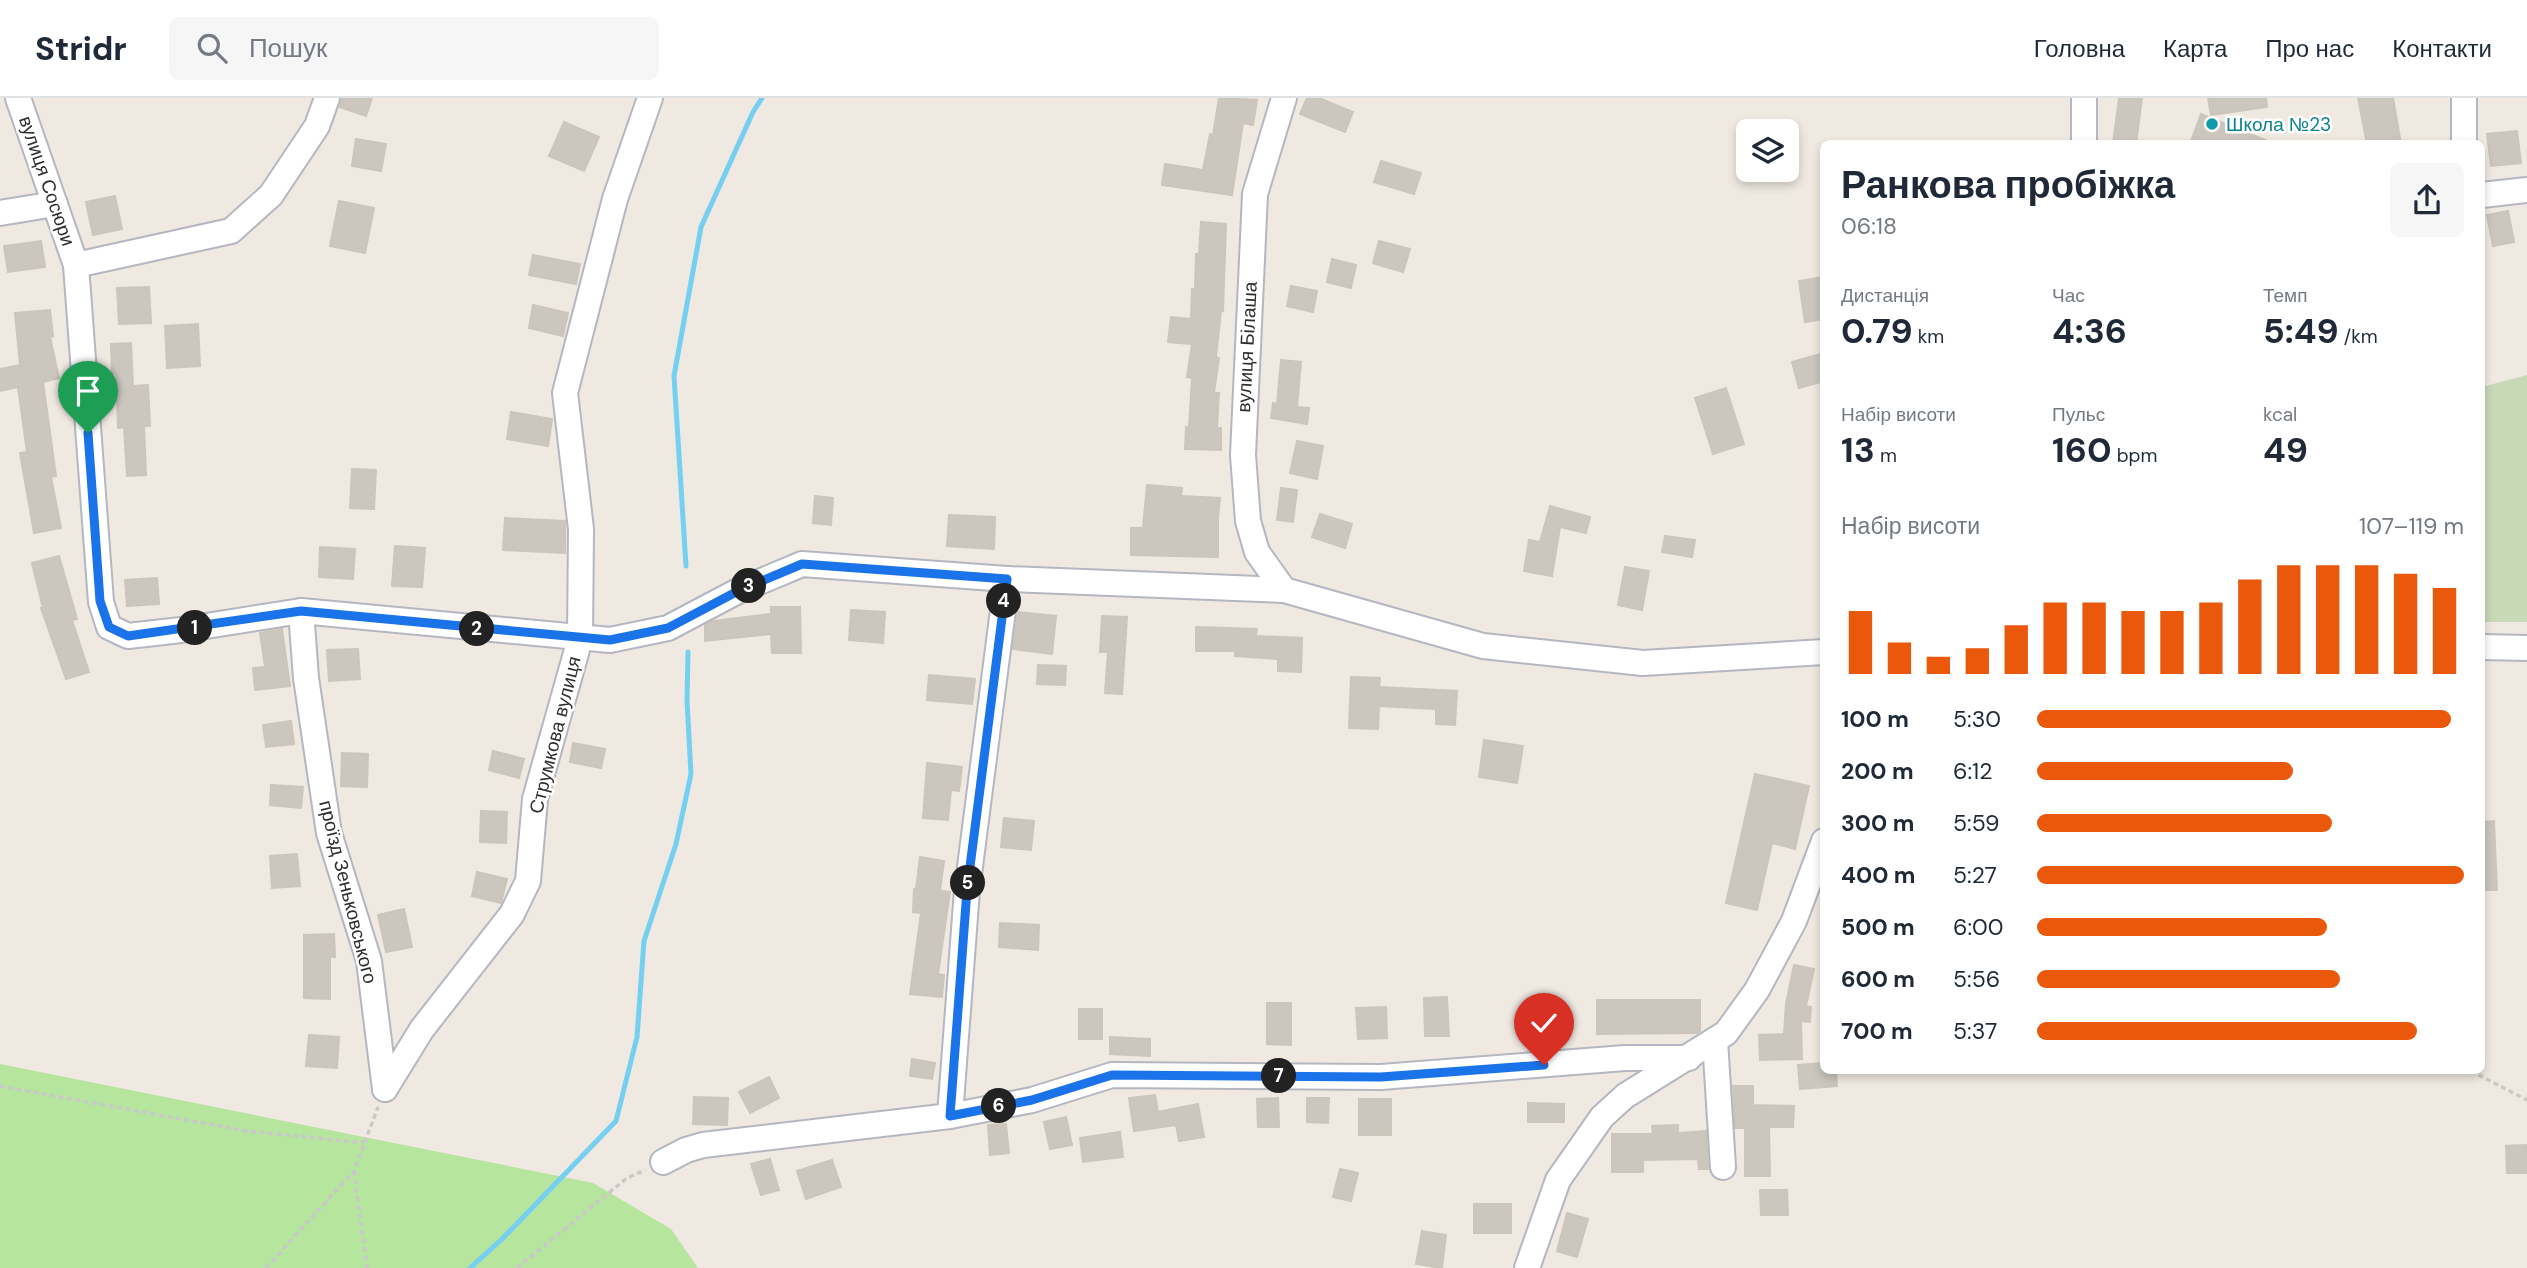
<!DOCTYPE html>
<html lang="uk">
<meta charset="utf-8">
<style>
:root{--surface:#fff;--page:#f6f6f7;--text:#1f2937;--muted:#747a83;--line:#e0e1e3;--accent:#ea580c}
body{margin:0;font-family:"DM Sans",sans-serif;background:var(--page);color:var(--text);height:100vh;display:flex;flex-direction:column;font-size:26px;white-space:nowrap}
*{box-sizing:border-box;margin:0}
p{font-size:23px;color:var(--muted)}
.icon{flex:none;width:38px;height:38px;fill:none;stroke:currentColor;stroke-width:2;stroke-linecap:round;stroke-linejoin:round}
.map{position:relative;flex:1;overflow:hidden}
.details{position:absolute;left:1820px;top:42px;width:665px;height:934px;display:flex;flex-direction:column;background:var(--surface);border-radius:10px;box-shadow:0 4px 10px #0003}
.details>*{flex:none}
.controls{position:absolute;left:1736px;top:21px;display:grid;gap:14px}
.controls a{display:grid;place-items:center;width:63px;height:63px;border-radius:10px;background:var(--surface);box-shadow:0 4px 10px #0003;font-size:35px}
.pin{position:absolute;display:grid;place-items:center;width:60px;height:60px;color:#fff;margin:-72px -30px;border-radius:50% 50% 50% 0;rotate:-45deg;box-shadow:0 0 7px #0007}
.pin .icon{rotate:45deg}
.km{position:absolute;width:35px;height:35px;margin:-18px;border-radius:50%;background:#222;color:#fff;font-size:19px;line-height:35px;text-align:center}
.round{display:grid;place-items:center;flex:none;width:74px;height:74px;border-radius:10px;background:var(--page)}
.head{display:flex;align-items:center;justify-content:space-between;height:119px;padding:0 21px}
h1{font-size:38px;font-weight:700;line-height:52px}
.stats{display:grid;grid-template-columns:repeat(3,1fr);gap:10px;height:119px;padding:7px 21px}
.stats div{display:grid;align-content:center}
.stats b{font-size:35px;font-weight:700}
.stats small{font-size:19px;font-weight:400}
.stats p{font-size:19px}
.chart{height:196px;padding:14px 21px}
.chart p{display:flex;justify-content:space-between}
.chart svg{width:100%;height:126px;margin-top:7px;stroke:var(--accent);stroke-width:6}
ul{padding:0 21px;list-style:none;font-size:23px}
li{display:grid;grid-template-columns:112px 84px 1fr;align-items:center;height:52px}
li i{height:18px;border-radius:9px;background:var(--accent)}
header{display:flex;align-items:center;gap:42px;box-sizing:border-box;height:98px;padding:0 35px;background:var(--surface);border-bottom:2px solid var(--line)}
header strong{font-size:33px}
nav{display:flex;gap:38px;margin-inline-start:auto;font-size:24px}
.search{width:490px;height:63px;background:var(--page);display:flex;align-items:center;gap:18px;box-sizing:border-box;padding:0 24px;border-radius:10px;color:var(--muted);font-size:26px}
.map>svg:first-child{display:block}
.green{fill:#b6e59e}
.cemetery{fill:#c8d9b8}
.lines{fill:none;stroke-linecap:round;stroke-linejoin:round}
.stream{stroke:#75cff0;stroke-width:5}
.building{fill:#cbc7bf;stroke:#cbc5ba;stroke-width:2}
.minor-casing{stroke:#b4b7c1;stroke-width:28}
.path{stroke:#c9c9c9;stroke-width:3.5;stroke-dasharray:5 3.5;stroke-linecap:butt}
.minor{stroke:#fff;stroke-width:24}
.route-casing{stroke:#fff;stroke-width:14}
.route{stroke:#1a73e8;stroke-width:9}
.culture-dot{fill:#0f9aa8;stroke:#fff;stroke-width:2.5}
.labels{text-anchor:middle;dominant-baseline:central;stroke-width:5;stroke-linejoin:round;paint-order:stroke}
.culture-label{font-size:19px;fill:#0d838f;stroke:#fff;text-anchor:start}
.street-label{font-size:19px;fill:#2e2e2e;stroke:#fff}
</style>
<header>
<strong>Stridr</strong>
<div class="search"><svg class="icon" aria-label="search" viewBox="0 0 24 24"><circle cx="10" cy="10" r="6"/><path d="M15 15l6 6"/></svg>Пошук</div>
<nav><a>Головна</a><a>Карта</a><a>Про нас</a><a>Контакти</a></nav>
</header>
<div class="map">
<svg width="2527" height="1170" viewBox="0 0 2527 1170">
<rect width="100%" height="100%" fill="#efe9e1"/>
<path class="green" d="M0 966 593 1085 671 1131 698 1170H0Z"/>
<path class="cemetery" d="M2527 277V524H2482V289Z"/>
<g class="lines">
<g class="stream">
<path d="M686 468 674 278 701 129 753 14 762 0"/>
<path d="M470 1170 502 1141 616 1023 637 939 644 843 676 746 691 676 687 603 688 554"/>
</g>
</g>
<g class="building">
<path d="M342 0H372L366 18 340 9Z"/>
<path d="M1219 0 1257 2 1253 27 1243 25 1232 97 1162 87 1165 66 1203 72 1210 36 1213 37Z"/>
<path d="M1307 0H1319L1353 14 1345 34 1300 16Z"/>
<path d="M2119 0H2142L2136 46H2113Z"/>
<path d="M2208 0H2266L2267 9 2211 17Z"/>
<path d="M2358 0H2393L2401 46H2367Z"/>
<path d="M2201 16 2273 45 2272 46H2190Z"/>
<path d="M564 24 599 39 584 73 549 58Z"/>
<path d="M2517 33 2521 65 2491 68 2487 36Z"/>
<path d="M356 41 386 46 381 73 352 68Z"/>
<path d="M1381 63 1421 75 1414 96 1374 84Z"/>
<path d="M115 98 122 131 93 137 86 104Z"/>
<path d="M339 103 374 110 365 155 330 148Z"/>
<path d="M2508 113 2514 144 2493 148 2487 117Z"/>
<path d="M1201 124 1226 126 1223 213H1221L1216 259 1219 260 1214 295H1219L1217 330H1221V352L1185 351 1186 329H1189L1192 280 1187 279 1192 246 1168 244 1171 219 1191 221 1192 191H1195L1196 156H1199Z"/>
<path d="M41 143 45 169 8 174 4 148Z"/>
<path d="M1379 143 1410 151 1403 174 1373 165Z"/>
<path d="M533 157 580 166 576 186 529 177Z"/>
<path d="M1332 161 1356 167 1351 190 1327 184Z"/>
<path d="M1824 179V221L1805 224 1799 183Z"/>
<path d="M1291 188 1317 193 1313 214 1287 208Z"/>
<path d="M149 189 151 225 119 226 117 190Z"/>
<path d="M533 207 568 215 563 238 529 230Z"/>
<path d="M50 212 53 238 50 239 59 280 43 284 56 378 51 379 61 430 34 435 20 355 27 354 18 289 0 293V271L20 267 15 215Z"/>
<path d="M198 226 200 268 167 270 165 228Z"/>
<path d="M131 245 133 288 148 287 150 328H144L146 377 127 378 124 329 118 330 116 276H112L111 246Z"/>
<path d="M1824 255V283L1799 290 1792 264Z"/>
<path d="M1281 262 1301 264 1297 309 1309 310 1307 326 1271 320 1273 305 1277 306Z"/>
<path d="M1726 290 1744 346 1713 356 1695 300Z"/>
<path d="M511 314 552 321 548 348 507 341Z"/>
<path d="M1297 343 1323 348 1317 381 1290 375Z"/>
<path d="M352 371 376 372 374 411 350 410Z"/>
<path d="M1147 387 1182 390 1181 398 1220 400 1218 420V459L1131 457V430H1143Z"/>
<path d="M1281 390 1297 392 1293 424 1277 422Z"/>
<path d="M815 398 833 400 831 427 813 425Z"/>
<path d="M1550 408 1590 419 1586 435 1560 429 1552 478 1524 473 1529 442 1540 444Z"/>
<path d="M1320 416 1352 426 1345 450 1312 439Z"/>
<path d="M949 417 995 419 994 451 947 448Z"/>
<path d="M505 420 565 423V455L503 452Z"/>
<path d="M1665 438 1695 442 1692 459 1662 454Z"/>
<path d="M395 448 425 450 422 489 392 488Z"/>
<path d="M320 449 355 451 353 481 319 479Z"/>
<path d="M59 458 77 521 72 522 89 574 66 581 41 510H43L32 465Z"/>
<path d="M1625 469 1649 473 1642 512 1618 507Z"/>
<path d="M157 480 159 506 127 508 125 482Z"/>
<path d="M771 509H800L801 555H772L771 536 705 543V527L714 523 771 516Z"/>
<path d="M851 512 885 514 883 545 849 542Z"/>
<path d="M1018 514 1056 518 1052 556 1013 551Z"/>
<path d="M1102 518 1127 519 1122 596 1105 595 1108 554H1100Z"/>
<path d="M1196 529 1257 531 1256 538 1302 540 1301 574 1278 573V561L1235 558V553H1196Z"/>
<path d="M282 531 290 588 255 592 253 570 265 569 260 535Z"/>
<path d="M358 551 360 581 329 583 327 552Z"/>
<path d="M1038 567 1066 568 1065 587 1037 586Z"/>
<path d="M929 577 975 581 972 606 927 602Z"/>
<path d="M1351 579 1380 580 1379 589 1457 593 1455 627 1436 626V611L1379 608 1378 631 1349 630Z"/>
<path d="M291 623 294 646 266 649 263 627Z"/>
<path d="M1484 642 1523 648 1517 685 1479 679Z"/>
<path d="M573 645 605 651 601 670 570 664Z"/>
<path d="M493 653 524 661 519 680 489 672Z"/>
<path d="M342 655 368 656 367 689 341 688Z"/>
<path d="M927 665 962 669 959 693 951 692 948 722 923 720Z"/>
<path d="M1755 676 1809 688 1795 751 1772 745 1757 812 1726 805Z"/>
<path d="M271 687 303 689 301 710 270 707Z"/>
<path d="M481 713 507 714 506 745 480 744Z"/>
<path d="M1004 720 1034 723 1031 752 1001 749Z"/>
<path d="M2494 723 2497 792H2482V724Z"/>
<path d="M297 756 300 788 272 790 270 758Z"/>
<path d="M920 759 944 763 940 793 950 794 938 876 944 877 942 899 910 896 921 815 913 814 914 791H916Z"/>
<path d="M477 774 507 781 501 805 472 798Z"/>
<path d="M404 811 412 849 386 854 378 817Z"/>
<path d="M1000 825 1039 827 1038 852 999 849Z"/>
<path d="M334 836 335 859H330V901L304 900V837Z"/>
<path d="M1794 867 1814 871 1806 908 1811 909 1810 924 1801 923 1802 961 1760 962 1759 937 1784 936 1786 906Z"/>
<path d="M1447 899 1449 938H1425L1424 900Z"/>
<path d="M1597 902H1700V933L1697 935 1597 936Z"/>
<path d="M1267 905H1291V947L1267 946Z"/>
<path d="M1386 909 1387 940 1358 941 1356 910Z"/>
<rect x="1079" y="911" width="23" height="30"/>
<path d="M309 937 339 939 337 970 306 968Z"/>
<path d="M1110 939 1150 941V958L1110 956Z"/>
<path d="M912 961 935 965 932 981 910 978Z"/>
<path d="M1824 965V973H1836L1837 988 1800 991 1798 967Z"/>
<path d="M769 979 779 1000 750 1015 739 994Z"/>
<path d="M1733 988H1753V1007L1794 1008 1793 1029H1769L1770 1078H1745V1030H1735Z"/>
<path d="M1155 997 1158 1014 1198 1006 1204 1039 1179 1043 1176 1027 1134 1033 1129 1000Z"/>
<path d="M694 999 728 1000 727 1027 693 1026Z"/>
<path d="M1278 1000 1279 1029H1258L1257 1001Z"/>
<path d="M1307 1000H1329L1328 1025 1307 1024Z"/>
<rect x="1359" y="1001" width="32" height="36"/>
<path d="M1528 1005 1564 1006V1024H1528Z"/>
<path d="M1066 1019 1072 1047 1050 1051 1044 1024Z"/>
<path d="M1006 1026 1009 1055 990 1057 988 1027Z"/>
<path d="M1678 1027V1035L1706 1033 1708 1071H1699L1698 1061 1643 1062V1074H1612V1036H1653L1652 1028Z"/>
<path d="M1120 1034 1123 1059 1083 1064 1080 1040Z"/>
<path d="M2527 1047V1075H2507L2506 1048Z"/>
<path d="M770 1061 779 1092 761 1097 751 1066Z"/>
<path d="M832 1062 841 1089 806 1101 797 1073Z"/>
<path d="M1340 1071 1358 1075 1351 1103 1333 1099Z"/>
<path d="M1760 1092H1787L1788 1117H1761Z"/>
<rect x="1474" y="1106" width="37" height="29"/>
<path d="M1567 1115 1588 1121 1577 1159 1557 1153Z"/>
<path d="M1422 1133 1446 1137 1442 1170 1416 1166Z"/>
</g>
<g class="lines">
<g class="minor-casing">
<g id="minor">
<path d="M18 0 76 167"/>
<path d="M327 0 317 28 271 97 231 133 76 167 101 504 109 529 128 538 181 532 301 513 610 542 668 530 738 493 802 466 1007 481 1284 492 1483 548 1643 565 1824 554"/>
<path d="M2084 0V46"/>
<path d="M2464 46V0"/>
<path d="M2482 97 2527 92"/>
<path d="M0 115 55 106"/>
<path d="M1284 492 1257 454 1248 423 1243 357 1255 96 1284 0"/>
<path d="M301 513 306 580 329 735 369 863 385 991"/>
<path d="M2482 549 2527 550"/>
<path d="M1715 942 1723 1069"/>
<path d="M385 991 422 931 512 816 528 783 535 701 580 541 581 431 565 295 615 101 650 0"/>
<path d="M950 1018 967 792 1007 481"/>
<path d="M663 1064 686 1052 703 1047 950 1018 1032 1002 1112 977 1381 979 1625 960H1689"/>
<path d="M1527 1170 1558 1082 1602 1019 1625 998 1726 935 1757 892 1794 823 1824 743"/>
</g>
</g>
<g class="path">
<path d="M2471 973 2527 1002"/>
<path d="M0 988 247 1033 364 1045"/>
<path d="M354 1073 367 1170"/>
<path d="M266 1170 354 1073 378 1009"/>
<path d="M517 1170 627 1080 645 1072"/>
</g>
<use href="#minor" class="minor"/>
</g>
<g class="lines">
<g class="route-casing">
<path id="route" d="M88 335 100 503 109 529 128 538 301 513 610 542 668 530 738 493 802 466 1007 481 967 792 950 1018 1032 1002 1112 977 1381 979 1544 967"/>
</g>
<use href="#route" class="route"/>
</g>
<circle class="culture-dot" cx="2212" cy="26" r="7"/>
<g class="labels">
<g class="culture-label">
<text x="2226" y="26">Школа №23</text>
</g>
<g class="street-label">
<text transform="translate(47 83) rotate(71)">вулиця Сосюри</text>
<text transform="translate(1247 249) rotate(-87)">вулиця Білаша</text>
<text transform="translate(555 637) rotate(-76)">Струмкова вулиця</text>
<text transform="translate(348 794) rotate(76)">проїзд Зеньковського</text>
</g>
</g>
</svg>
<div class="controls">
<a><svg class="icon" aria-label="layers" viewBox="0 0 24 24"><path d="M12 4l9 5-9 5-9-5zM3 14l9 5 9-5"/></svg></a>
</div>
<div class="pin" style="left:88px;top:335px;background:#1e9e55"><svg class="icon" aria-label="arrive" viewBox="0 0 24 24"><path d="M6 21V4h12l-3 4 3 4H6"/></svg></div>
<div class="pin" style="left:1544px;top:967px;background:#d93025"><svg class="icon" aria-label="check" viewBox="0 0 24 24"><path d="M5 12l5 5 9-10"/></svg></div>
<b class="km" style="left:195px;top:530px">1</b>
<b class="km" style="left:477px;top:531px">2</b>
<b class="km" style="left:749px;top:488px">3</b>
<b class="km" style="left:1004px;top:503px">4</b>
<b class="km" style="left:968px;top:785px">5</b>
<b class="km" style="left:999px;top:1008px">6</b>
<b class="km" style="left:1279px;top:978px">7</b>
<section class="details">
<div class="head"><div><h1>Ранкова пробіжка</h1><p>06:18</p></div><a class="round"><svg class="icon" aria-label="share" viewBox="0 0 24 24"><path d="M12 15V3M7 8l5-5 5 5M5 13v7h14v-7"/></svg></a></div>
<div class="stats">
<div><p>Дистанція</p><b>0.79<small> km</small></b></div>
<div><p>Час</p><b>4:36</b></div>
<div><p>Темп</p><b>5:49<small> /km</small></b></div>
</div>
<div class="stats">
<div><p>Набір висоти</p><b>13<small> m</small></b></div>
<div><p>Пульс</p><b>160<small> bpm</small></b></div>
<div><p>kcal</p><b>49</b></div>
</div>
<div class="chart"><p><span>Набір висоти</span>107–119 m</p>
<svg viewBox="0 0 160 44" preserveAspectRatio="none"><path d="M5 44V22M15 44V33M25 44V38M35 44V35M45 44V27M55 44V19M65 44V19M75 44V22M85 44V22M95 44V19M105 44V11M115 44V6M125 44V6M135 44V6M145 44V9M155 44V14"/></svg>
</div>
<ul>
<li><b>100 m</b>5:30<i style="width:97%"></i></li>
<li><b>200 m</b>6:12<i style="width:60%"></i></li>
<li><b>300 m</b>5:59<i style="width:69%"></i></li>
<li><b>400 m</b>5:27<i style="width:100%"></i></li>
<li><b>500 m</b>6:00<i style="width:68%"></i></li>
<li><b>600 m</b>5:56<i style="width:71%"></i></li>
<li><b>700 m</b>5:37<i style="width:89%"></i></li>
</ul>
</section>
</div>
